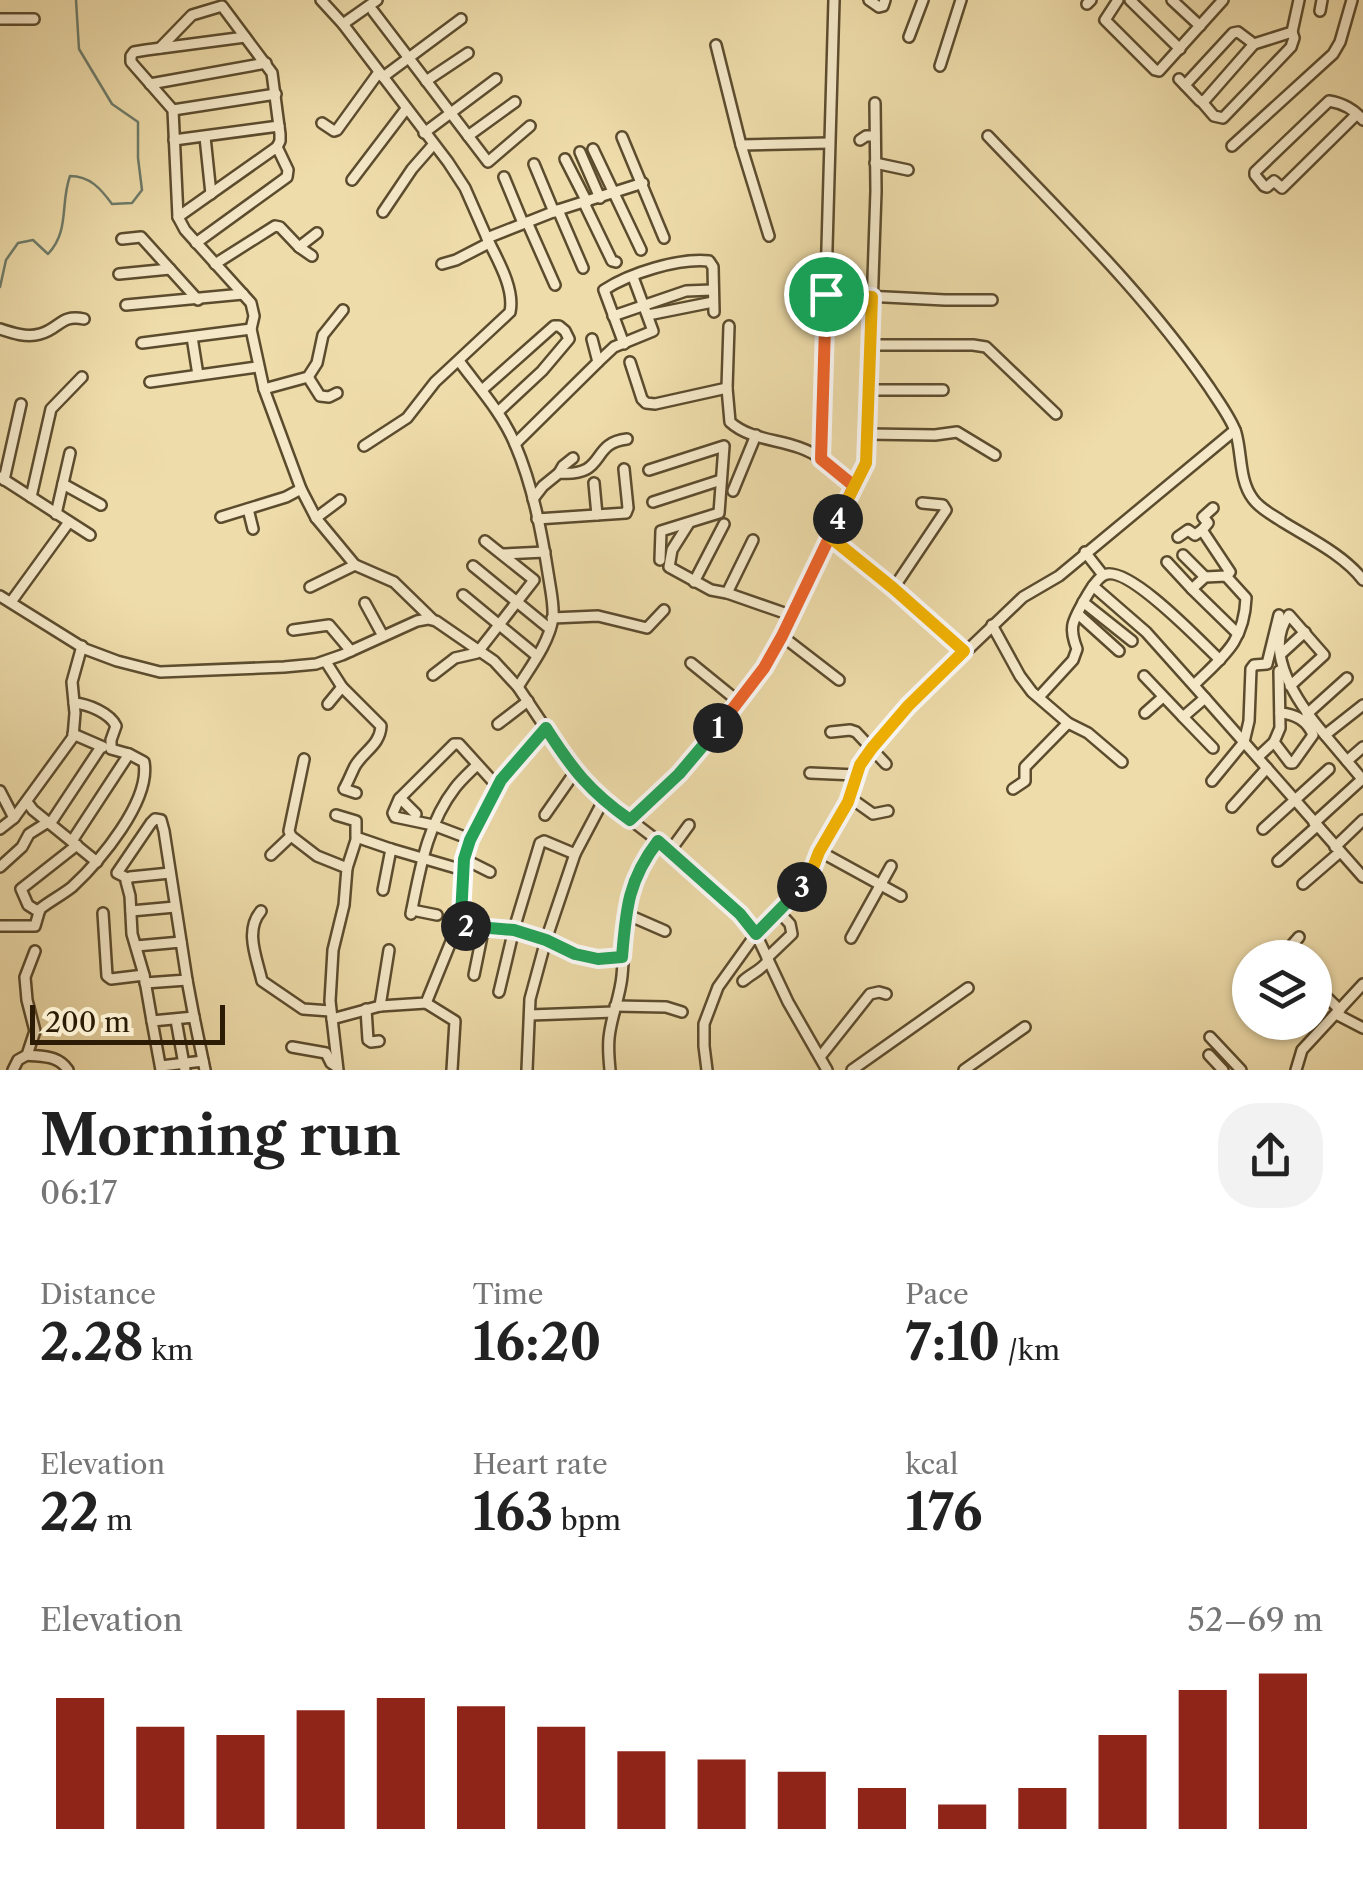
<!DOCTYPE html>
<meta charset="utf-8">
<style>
:root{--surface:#fff;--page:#f2f2f2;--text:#222;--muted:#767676;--accent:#8f2418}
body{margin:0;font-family:"Libre Caslon Text",serif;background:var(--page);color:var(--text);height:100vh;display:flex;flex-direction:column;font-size:38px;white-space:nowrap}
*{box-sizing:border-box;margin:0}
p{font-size:32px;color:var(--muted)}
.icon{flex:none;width:55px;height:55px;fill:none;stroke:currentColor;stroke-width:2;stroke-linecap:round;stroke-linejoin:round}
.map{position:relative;height:1070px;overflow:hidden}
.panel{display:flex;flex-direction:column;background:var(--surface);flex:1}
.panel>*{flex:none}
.buttons{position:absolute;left:1232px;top:940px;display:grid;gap:20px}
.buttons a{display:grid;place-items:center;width:100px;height:100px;border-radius:50%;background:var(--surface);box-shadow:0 2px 8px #0004;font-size:50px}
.scale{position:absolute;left:30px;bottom:25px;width:195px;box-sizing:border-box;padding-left:10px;border:5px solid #2c1c05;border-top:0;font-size:28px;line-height:35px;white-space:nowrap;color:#2c1c05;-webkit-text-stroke:8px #f4e8c8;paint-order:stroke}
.pin{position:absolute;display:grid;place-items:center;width:85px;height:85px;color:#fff;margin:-42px;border:5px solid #fff;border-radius:50%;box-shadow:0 2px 10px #0007}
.km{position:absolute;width:50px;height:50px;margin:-25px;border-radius:50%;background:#222;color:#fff;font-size:28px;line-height:50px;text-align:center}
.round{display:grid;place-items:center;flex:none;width:105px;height:105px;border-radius:40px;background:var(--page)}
.summary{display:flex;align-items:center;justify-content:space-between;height:170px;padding:0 40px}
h1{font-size:55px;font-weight:800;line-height:75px}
.metrics{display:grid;grid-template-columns:repeat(3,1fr);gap:15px;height:170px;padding:10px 40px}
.metrics div{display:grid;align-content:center}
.metrics b{font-size:50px;font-weight:800}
.metrics small{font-size:28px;font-weight:400}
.metrics p{font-size:28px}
.chart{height:280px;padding:20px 40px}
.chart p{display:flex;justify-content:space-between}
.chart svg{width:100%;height:180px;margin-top:10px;stroke:var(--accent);stroke-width:6}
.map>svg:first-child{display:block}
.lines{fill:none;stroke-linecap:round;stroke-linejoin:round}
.stream{stroke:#6d7b6a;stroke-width:2.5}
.minor-casing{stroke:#5c4c2e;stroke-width:14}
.minor{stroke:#f4e8c8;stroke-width:9}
.split-1-casing{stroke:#fff;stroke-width:20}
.split-2-casing{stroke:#fff;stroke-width:20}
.split-3-casing{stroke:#fff;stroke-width:20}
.split-4-casing{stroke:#fff;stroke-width:20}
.split-5-casing{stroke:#fff;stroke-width:20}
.split-1{stroke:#f0652b;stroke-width:12}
.split-2{stroke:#22a559;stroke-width:12}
.split-3{stroke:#22a559;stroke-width:12}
.split-4{stroke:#f5b400;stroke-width:12}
.split-5{stroke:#f5b400;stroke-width:12}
</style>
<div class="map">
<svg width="1363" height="1070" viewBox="0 0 1363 1070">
<rect width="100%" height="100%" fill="#eedcaa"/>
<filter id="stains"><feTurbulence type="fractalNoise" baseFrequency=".002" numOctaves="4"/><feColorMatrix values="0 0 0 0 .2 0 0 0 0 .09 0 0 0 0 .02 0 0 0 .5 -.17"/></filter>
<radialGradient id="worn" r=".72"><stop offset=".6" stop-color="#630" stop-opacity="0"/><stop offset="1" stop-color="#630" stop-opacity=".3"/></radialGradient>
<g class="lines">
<path class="stream" d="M0 287 6 260 18 243 33 240 48 254C70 231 60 203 70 176 90 176 101 189 112 204L132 203 142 190 138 158V122L112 104 79 49 76 0"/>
<g class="minor-casing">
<g id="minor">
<path d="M321 0 343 24 448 162 465 188 487 238"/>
<path d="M834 0 821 459 854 486"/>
<path d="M869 0 879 7 883 6 885 0"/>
<path d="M1118 0 1105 20 1155 70 1159 71 1223 0"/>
<path d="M1130 0 1180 49"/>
<path d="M1172 0 1200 26"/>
<path d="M1087 4 1091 0"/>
<path d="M373 11 488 162 530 126"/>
<path d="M1320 11 1322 0"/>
<path d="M0 19H34"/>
<path d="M343 24 377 0"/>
<path d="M245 37 146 50 134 52 131 56V62L173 110 178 217 185 230 251 303 254 316 251 329 264 389 301 489 316 518 355 565 394 582 432 619"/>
<path d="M909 37 923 0"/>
<path d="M716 45 741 145 769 236"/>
<path d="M160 48 192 15 222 6 272 73 280 134V141L277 147"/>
<path d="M940 66 961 0"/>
<path d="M383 77 461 19"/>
<path d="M1179 79 1200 101 1205 100 1254 44 1292 32 1299 0"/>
<path d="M426 81 468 53"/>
<path d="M150 84 266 63"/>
<path d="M1185 85 1233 33 1238 32 1254 44"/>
<path d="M1202 102 1214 116 1223 118 1291 47 1294 38 1292 32"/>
<path d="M173 110 276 94"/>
<path d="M1357 114 1282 188 1274 181 1267 187 1264 186 1255 175V172L1329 101C1342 103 1355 110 1363 120"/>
<path d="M322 123 334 131 337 130 379 72"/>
<path d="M424 133 496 79"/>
<path d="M468 136 515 102"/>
<path d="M988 136C1065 217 1145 294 1209 387 1218 401 1231 418 1236 433 1242 454 1239 481 1253 499 1260 509 1273 515 1283 522 1309 538 1344 555 1363 580"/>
<path d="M205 137 211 194"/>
<path d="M622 137 664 238"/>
<path d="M174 140 279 126"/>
<path d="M860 140 866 136H875"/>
<path d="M741 145 829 143"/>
<path d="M1232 146 1333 54 1340 42 1352 0"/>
<path d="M593 149 641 250"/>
<path d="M580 152 600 198"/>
<path d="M565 159 587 202"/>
<path d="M875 163 908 170"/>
<path d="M534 164 554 212"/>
<path d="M504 177 523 223"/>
<path d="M352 180 406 109"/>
<path d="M584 203 612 261 616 262"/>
<path d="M558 210 583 268"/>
<path d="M383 212 412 169 433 145"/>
<path d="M178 217 277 147 288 170 287 177 196 243"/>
<path d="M527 222 555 285"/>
<path d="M122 239 141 237 198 300"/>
<path d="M299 247 312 256"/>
<path d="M215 264 275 226 280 227 299 247 317 233"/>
<path d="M442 264 456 260 489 243"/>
<path d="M119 274 170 269"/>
<path d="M826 294 945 300H992"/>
<path d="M126 305 243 294"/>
<path d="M648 315 713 302"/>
<path d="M613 316 686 291 712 290"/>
<path d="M729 326 727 388 730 422C754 444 795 438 821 459"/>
<path d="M0 329C12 333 27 338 40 334 60 329 60 314 84 319"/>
<path d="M192 337 198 375"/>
<path d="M142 343 251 329"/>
<path d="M624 344 604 290C630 273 678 258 709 261L713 267 714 312"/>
<path d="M870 345H973L986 347 1056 414"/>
<path d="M459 361C479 388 502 413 515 444 533 486 542 534 549 579 551 592 554 605 553 618 549 643 531 666 518 687"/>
<path d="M598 362 614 347 653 331 633 277"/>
<path d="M630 362 642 399 646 403 655 404 727 388"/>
<path d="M308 377 320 396 329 397 337 393"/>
<path d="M150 382 257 367"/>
<path d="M264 389 308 377 317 363 323 335 343 310"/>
<path d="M482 390 554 326H559L565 331 569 339 542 371 498 412"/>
<path d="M868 390H943"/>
<path d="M867 434 935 435 957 432 995 455"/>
<path d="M515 444 598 362 592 339"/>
<path d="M364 446 407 418 435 382 510 312C515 288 497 259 487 238L558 210 643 183"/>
<path d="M649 470 724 446 719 513 661 531 660 560"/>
<path d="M559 473 563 466 573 458"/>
<path d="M0 477 90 535"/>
<path d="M4 480 21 404"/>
<path d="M594 483 597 515"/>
<path d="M63 484 101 505"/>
<path d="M733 491 756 435"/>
<path d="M31 497 51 409 82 377"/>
<path d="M533 499 543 486 559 473C608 477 589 443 627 439"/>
<path d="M653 502 721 480"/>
<path d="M1213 508 1203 517 1208 523 1202 530 1230 572 1226 576"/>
<path d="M248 509 253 529"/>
<path d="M56 514 70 453"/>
<path d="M221 517 286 497 301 489"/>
<path d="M316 518 340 500"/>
<path d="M537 519 626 513 628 508 624 469"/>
<path d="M689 523 672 550 669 567 711 590 727 593 793 616"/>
<path d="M830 537 893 589 964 651"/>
<path d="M1178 537 1188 530 1195 535 1202 530"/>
<path d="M1085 552 1103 575"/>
<path d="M503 554 545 552"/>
<path d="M1183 555 1205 577"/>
<path d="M1167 562 1192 589 1205 577 1226 576 1246 598C1244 643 1223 656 1194 685"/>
<path d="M473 566 550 629"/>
<path d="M694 582 724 524"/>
<path d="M1093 586 1146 632 1205 698"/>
<path d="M310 587 355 565"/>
<path d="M893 589 946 510 943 505 922 503"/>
<path d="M1192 589 1238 634"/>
<path d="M727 593 753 540"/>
<path d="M463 595 537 656"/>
<path d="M0 596 85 649 117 661 160 672 284 667 316 664 342 655 417 621 428 619 436 621 494 661 518 687 575 772 589 788 666 847 741 914 756 934 788 1002 827 1070"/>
<path d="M11 602 69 522"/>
<path d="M1083 602 1132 641"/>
<path d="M365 603 383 636"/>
<path d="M1078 614 1119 651"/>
<path d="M552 618 598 616 647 628 664 610"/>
<path d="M992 625 1020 676 1032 692 1068 723 1088 733 1122 762"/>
<path d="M293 630 329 625 351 651"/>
<path d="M782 636 839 680"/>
<path d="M1281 654 1305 632"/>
<path d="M326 662 342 687 381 726C380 745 364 751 355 766 351 774 348 782 344 789L356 793"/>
<path d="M691 663 739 702"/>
<path d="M433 675 455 658 477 653 534 580 485 541"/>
<path d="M1144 676 1183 717 1205 698 1363 877"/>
<path d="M1290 686 1324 655 1289 615C1261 652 1300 706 1325 735L1363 705"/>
<path d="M1039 697 1073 660 1077 649C1068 626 1073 621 1085 599 1089 592 1096 579 1104 575 1127 563 1202 643 1220 660"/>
<path d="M328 704 342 687"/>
<path d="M1145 713 1163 697"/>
<path d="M1307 714 1347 678"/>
<path d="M1183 717 1213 748"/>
<path d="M498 724 528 701"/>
<path d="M831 732 850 730 856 732 886 764"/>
<path d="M73 734 103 747"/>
<path d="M1325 735 1363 780"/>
<path d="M1274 742 1290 763H1293L1313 735C1307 720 1295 714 1280 713"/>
<path d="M1258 757 1274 742 1280 728 1279 671"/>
<path d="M304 759 289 831 291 836 317 856 347 868 344 905 333 950 330 1001 338 1070"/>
<path d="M1347 761 1363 747"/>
<path d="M810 773 856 775"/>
<path d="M1212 781 1244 742 1249 721 1251 669 1254 665 1267 664 1279 615"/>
<path d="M1013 789 1025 781V767L1068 723"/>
<path d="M0 791 14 818"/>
<path d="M849 797 873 814 888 811"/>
<path d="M400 798 416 814"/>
<path d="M603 801 575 854 546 940C575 955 589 960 622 957"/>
<path d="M27 802 33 810 97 862"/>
<path d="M1232 807 1267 768"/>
<path d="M336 815 356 821V837L391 849"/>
<path d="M545 815 575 772"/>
<path d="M630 820C679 774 725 726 763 669 804 607 828 534 864 469L867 455 876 191 875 103"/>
<path d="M1314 823 1359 782"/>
<path d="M50 824 101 747"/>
<path d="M0 829 14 818 73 737 75 713 72 682 82 646"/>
<path d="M1263 829 1329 769"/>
<path d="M470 839 433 825 395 817 393 813 399 799 454 744H459L498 787"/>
<path d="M72 841 129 754"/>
<path d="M1335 847 1363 820"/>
<path d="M670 851 689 825"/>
<path d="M819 851 901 896"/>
<path d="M271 855 291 836"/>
<path d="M464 859 490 872"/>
<path d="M1278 861 1317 826"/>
<path d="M0 867 22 847 29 834 48 822"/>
<path d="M347 868 357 837"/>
<path d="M127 878 117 873 151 823 155 819 161 820 164 831 187 980 145 983"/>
<path d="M1303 884 1340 852"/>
<path d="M383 890 391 849 463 870"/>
<path d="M412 910 437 915"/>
<path d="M131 911 175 907"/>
<path d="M261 911C244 931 257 958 262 981L303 1009 330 1011"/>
<path d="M39 912 28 905 21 889 77 845"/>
<path d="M103 913 107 976 111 979 144 975 152 1021"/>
<path d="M411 914C420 870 427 824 455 788 461 780 470 772 477 765"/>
<path d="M626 914 665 931"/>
<path d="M0 926H35L40 909C50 901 62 895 72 887 100 861 151 801 144 762L129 754 111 749V740L116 726C110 713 88 704 74 703"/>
<path d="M458 926C489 926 517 930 546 940L530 999 527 1070"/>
<path d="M851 938 891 866"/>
<path d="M136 946 181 942"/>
<path d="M767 958 792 934 790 924 779 912"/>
<path d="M1286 958 1284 954 1299 937"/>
<path d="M144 975 132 934 130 896 126 881 130 877 170 873"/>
<path d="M474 975 484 926"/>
<path d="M187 980 194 1017"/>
<path d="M743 981C752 973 760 971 768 961"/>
<path d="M1315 986 1340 1010"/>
<path d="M499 992 514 929 540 843 544 841 575 854"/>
<path d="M426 1003 455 1021 452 1070"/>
<path d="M380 1006 389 950"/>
<path d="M615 1006 666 1007 682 1012"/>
<path d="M366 1009 368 1040 371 1042 379 1041"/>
<path d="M1336 1014 1363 1028"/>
<path d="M530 1015 614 1012"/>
<path d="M332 1019 380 1006 426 1003 461 917 464 859 470 839 501 781 546 728"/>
<path d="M176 1020 185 1070"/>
<path d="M1210 1037 1241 1070"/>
<path d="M292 1047 326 1053 331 1063 337 1067"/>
<path d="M27 1055C43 1057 58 1055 68 1070"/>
<path d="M1209 1055 1223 1070"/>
<path d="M820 1057 870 994 879 992 886 994"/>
<path d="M161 1066 203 1061"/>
<path d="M13 1070 18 1060 27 1055 35 1031 27 1000 25 977 35 951"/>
<path d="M161 1070 152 1021 194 1017 205 1070"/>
<path d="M610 1070C609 1060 608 1049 609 1038 611 1017 620 997 622 976 627 920 622 889 658 841"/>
<path d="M707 1070 704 1046V1024L718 987 756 934 804 886 819 851 848 801 860 765 871 748 909 706 1023 597 1059 576 1235 430"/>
<path d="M852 1070 968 988"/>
<path d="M964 1070 1025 1027"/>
<path d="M1296 1070 1302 1050 1363 984"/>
</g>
</g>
<use href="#minor" class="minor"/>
</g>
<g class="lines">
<g class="split-1-casing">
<path id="split-1" d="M718 728 764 668 782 636 854 486 821 459 826 294"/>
</g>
<g class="split-2-casing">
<path id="split-2" d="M466 926H458L461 916 464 859 470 840 501 780 546 728C572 769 590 792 630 820L679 774 718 728"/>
</g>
<g class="split-3-casing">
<path id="split-3" d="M466 926 514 930 546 940 575 954 598 959 622 957C626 909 628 880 658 841L740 914 756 934 802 887"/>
</g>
<g class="split-4-casing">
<path id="split-4" d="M802 887 809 878 819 852 848 802 860 765 872 748 908 706 964 651 893 588 830 537 838 519"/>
</g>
<g class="split-5-casing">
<path id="split-5" d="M826 294 872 297 866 463 838 519"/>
</g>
<use href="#split-1" class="split-1"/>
<use href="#split-2" class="split-2"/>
<use href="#split-3" class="split-3"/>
<use href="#split-4" class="split-4"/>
<use href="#split-5" class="split-5"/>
</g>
<rect width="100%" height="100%" filter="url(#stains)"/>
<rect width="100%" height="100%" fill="url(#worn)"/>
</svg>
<div class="buttons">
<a><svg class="icon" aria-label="layers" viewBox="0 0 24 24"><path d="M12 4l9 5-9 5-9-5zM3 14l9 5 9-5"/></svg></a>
</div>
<div class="scale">200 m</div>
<div class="pin" style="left:826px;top:294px;background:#1e9e55"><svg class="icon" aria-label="arrive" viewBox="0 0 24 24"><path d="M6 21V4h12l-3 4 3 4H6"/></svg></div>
<b class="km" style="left:718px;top:728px">1</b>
<b class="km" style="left:466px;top:926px">2</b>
<b class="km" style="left:802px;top:887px">3</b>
<b class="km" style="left:838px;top:519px">4</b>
</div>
<section class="panel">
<div class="summary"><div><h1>Morning run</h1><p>06:17</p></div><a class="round"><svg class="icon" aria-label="share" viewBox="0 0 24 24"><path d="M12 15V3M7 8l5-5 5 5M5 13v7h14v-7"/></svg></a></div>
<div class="metrics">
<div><p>Distance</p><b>2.28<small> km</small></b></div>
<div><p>Time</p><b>16:20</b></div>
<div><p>Pace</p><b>7:10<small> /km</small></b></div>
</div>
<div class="metrics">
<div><p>Elevation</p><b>22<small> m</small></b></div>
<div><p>Heart rate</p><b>163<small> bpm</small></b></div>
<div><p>kcal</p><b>176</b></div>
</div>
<div class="chart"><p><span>Elevation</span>52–69 m</p>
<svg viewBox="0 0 160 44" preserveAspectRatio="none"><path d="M5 44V12M15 44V19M25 44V21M35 44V15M45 44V12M55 44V14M65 44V19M75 44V25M85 44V27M95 44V30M105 44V34M115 44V38M125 44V34M135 44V21M145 44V10M155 44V6"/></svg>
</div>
</section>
